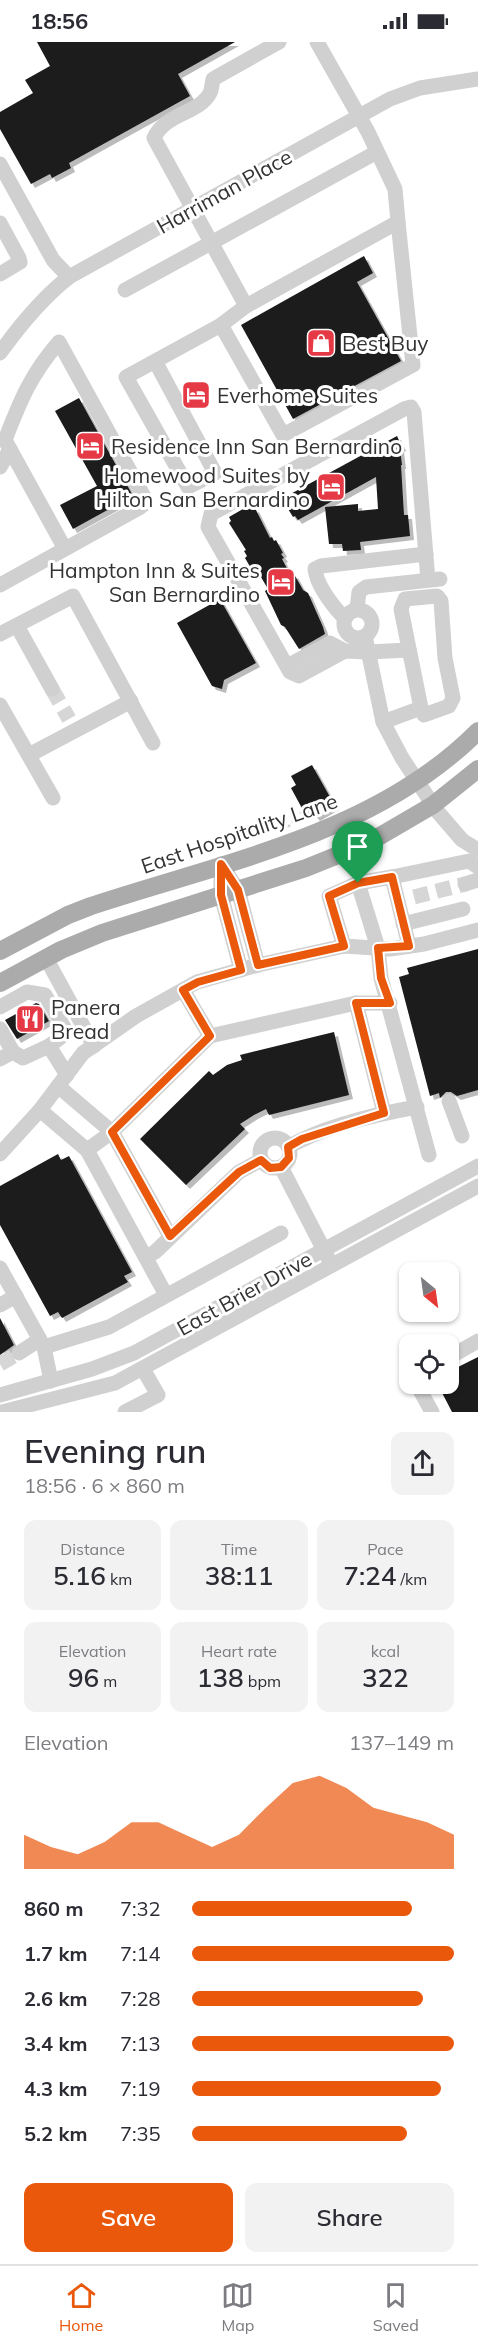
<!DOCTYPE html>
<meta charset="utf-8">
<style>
:root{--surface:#fff;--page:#f2f2f3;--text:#2b2b33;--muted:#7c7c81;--line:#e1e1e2;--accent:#ea580c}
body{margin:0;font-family:Mulish,sans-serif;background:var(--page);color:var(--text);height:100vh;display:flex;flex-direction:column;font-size:22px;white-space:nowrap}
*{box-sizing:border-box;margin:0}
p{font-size:20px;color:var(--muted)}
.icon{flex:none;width:33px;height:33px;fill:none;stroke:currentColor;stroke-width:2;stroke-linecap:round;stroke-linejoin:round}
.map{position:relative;height:1370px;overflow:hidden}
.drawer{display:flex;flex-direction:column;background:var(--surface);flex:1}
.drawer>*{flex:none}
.needle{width:39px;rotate:151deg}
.controls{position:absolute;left:399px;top:1220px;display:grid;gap:12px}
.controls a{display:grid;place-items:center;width:60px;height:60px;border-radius:12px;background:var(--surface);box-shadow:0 2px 4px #0004;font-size:30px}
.pin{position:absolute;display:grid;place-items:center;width:51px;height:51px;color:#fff;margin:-62px -26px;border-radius:50% 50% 50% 0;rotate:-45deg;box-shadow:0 0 6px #0007}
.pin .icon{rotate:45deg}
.round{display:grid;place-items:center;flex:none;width:63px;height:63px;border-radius:12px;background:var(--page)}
.headline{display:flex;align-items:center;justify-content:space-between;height:102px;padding:0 24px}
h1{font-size:33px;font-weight:600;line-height:45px}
.figures{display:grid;grid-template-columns:repeat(3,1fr);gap:9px;height:102px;padding:6px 24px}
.figures div{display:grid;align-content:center;border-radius:12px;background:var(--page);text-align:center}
.figures b{font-size:26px;font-weight:600}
.figures small{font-size:16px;font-weight:400}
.figures p{font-size:16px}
.chart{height:168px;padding:12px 24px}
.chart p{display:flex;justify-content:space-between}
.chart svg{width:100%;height:108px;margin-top:6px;fill:var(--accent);opacity:.7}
.cta{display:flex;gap:12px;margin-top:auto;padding:12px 24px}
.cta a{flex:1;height:69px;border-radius:12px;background:var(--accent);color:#fff;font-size:24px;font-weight:600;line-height:69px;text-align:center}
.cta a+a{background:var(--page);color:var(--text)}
ul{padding:0 24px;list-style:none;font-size:20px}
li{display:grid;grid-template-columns:96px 72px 1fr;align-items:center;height:45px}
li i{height:15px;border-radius:8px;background:var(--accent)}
.status{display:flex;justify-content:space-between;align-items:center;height:42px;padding:0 30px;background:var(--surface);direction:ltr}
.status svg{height:16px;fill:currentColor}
.tab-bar{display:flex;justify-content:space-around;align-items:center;height:84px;border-top:2px solid var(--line);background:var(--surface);font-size:16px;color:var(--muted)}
.tab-bar a{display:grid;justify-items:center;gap:3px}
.tab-bar .active{color:var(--accent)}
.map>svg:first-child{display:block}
.building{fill:#1a1a1a;filter:url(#shadow)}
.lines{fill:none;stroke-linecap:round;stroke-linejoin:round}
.minor-tunnel{stroke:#d6d6d6;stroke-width:15;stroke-dasharray:15 8;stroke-linecap:butt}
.path{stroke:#cdcdcd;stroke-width:2;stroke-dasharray:3 3;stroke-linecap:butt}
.minor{stroke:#d0d0d0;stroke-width:15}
.major{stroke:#ababab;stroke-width:18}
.route-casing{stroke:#fff;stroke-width:12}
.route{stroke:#ea580c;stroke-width:8}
.labels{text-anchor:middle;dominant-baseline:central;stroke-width:6;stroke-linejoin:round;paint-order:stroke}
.street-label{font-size:21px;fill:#333;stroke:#fff}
.poi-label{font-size:21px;fill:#333;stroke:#fff;text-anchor:start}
</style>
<div class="status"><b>18:56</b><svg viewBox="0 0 49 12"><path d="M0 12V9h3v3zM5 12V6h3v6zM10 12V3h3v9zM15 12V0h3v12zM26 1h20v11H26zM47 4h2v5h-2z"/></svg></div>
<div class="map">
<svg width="478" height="1370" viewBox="0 0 478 1370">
<defs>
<filter id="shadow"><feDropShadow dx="4" dy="4" stdDeviation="0" flood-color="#0004"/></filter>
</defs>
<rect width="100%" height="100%" fill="#fff"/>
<g class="building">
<path d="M37 0H235L178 32 190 54 69 121 71 126 52 136 50 132 31 142 0 87V70L33 51 25 38 50 24Z"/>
<path d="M364 214 373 231 357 240 401 319 293 377 241 283Z"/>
<path d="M79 356 133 454 73 487 60 463 97 444 55 369Z"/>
<path d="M397 394 402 405 400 406 402 423H401L404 473H408L410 494 360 500 361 508 343 509 342 502H329L325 465 358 462V469L378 467 376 435 298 478 295 474 293 475 285 462 288 460 285 455Z"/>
<path d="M250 463 252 468 255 466 270 496 272 495 274 499 276 498 283 511 281 512 284 516 282 517 291 534 294 532 303 548 308 551 323 585 325 592 299 607 285 585 281 583 265 549 268 547 258 530 257 531 254 526 252 528 245 516 247 514 244 509 246 508 229 481 231 479 229 475Z"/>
<path d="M220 557 256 621 224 638 222 647 212 644 177 581Z"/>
<path d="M312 723 335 764 316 775 309 767 304 770 291 746 296 743 291 734Z"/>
<path d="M478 907V1048L457 1054 451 1050H446L440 1056 439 1051 430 1054 399 935 409 932 407 926Z"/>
<path d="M36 961 39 962 49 979 17 997 5 978Z"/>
<path d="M334 990 349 1053 269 1073 266 1067 254 1073 240 1082 245 1087 186 1143 140 1097 209 1029 213 1033 227 1023 242 1018 240 1013Z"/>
<path d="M58 1112 61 1118 69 1114 132 1230 124 1234 128 1240 62 1276 58 1270 50 1274 0 1183V1144Z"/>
<path d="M0 1276 14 1303 0 1313Z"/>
<path d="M478 1315V1370H452L437 1341H448V1330Z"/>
</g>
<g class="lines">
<g class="minor-tunnel">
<path d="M52 647 69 677"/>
<path d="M414 855 465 842"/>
<path d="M0 1322 19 1311"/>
</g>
<path class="path" d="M288 785 303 768"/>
<g class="minor">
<path d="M279 0 213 37C212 41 212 47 210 51 199 72 165 71 154 96L246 264 398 180 395 147 368 90 317 0"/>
<path d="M0 122 53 218 69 235"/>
<path d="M0 181 19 216 20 220 0 232"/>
<path d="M125 248 377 110"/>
<path d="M221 283 283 393 413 323 398 180"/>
<path d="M0 311C20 283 41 257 69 235L390 57 420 46 478 37"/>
<path d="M155 319 215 431 188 445 126 335 221 283 246 264"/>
<path d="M0 425 10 407"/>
<path d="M0 543 139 466 147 460 59 300C31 332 20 359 5 398L65 507"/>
<path d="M357 567 359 550 366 545 440 537"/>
<circle cx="358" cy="582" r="14"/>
<path d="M345 577C333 564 317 545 315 527L321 524 426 512"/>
<path d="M17 584 52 647"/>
<path d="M0 592 73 554 153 701"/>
<path d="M365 594 383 680 402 716 437 769 462 798 478 808"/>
<path d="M409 608 368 610 345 609 299 634 290 630 208 485 211 472 404 367 411 365 414 370 428 538"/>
<path d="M287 624 330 601 345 609"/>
<path d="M0 663 53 756"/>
<path d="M383 680 421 666 401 567 405 557 437 554 441 559 445 616 453 656 449 664 424 673 421 666"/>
<path d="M29 713 131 659"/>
<path d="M221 822 238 848 258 923"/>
<path d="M221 822V853L241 928"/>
<path d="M392 835 469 819 478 825"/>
<path d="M358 841 378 906 381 936 429 1113"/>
<path d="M465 842 478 838"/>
<path d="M403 882 463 867"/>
<path d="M344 904 329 854 358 841 392 835 409 904"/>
<path d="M46 916 94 1004"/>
<path d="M183 948 210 994"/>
<path d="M356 961 384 1071"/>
<path d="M0 965 27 950 45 953 65 987 61 995 49 1004"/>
<path d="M0 987 13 1010"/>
<path d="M0 1017 13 1010 23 1016 49 1004 67 1033"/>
<path d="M58 1044 112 1090 170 1194"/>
<path d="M449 1059 462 1094"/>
<path d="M40 1068 87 1108 166 1253"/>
<circle cx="275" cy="1111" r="15"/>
<path d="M288 1105C323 1085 377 1072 417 1065"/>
<path d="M87 1108 112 1090 210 994 356 961H390"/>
<path d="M0 1112 40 1068 83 1011 136 974 197 940 258 923 344 904 390 907 424 902 478 888"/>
<path d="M281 1125 328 1216"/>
<path d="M146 1215 155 1210 239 1130 261 1118"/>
<path d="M0 1226 44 1305 51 1339"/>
<path d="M0 1263 16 1254"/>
<path d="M44 1305 109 1285 281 1191"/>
<path d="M19 1311 39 1298"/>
<path d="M448 1316 478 1299"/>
<path d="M416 1341 432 1370"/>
<path d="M0 1353 92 1327 134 1311 478 1124"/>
<path d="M2 1370 115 1341 478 1144"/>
<path d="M125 1370 158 1353 143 1327"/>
</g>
<g class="major">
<path d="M0 909 68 873 91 864C223 820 376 792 478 689"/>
<path d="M0 941 61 908 102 891 306 826 368 801 433 763 478 727"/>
</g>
</g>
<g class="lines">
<g class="route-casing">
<path id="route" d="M221 822 238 848 258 923 344 904 329 854 358 841 392 835 409 904 378 906 381 936 390 961H356L384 1071 302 1097 288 1105 289 1116 281 1125 270 1126 261 1118 239 1130 170 1194 112 1090 210 994 183 948 198 940 241 928 221 853Z"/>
</g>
<use href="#route" class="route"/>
</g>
<defs>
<g id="shop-square" transform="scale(1.5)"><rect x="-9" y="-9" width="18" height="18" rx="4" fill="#e63946" stroke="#fff"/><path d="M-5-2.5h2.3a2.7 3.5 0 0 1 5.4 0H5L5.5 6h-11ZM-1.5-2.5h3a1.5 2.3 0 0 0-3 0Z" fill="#fff"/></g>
<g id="hotel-square" transform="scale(1.5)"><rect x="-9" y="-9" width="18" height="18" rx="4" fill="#e63946" stroke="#fff"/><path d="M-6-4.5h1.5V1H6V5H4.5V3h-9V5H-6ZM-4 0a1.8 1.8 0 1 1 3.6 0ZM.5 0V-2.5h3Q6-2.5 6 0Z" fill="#fff"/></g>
<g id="restaurant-square" transform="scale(1.5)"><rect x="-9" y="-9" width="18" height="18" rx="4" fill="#e63946" stroke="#fff"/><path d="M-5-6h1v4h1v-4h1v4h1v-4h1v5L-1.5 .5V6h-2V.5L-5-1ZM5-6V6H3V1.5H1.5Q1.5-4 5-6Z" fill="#fff"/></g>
</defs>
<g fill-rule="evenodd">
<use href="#shop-square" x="321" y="301"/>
<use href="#hotel-square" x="196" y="353"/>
<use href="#hotel-square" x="90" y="404"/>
<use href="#hotel-square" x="331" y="445"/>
<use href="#hotel-square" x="281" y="540"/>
<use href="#restaurant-square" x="30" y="977"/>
</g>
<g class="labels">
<g class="street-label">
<text transform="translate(224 149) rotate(-29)">Harriman Place</text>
<text transform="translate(239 791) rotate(-19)">East Hospitality Lane</text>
<text transform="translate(244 1251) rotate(-29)">East Brier Drive</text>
</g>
<g class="poi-label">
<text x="342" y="301">Best Buy</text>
<text x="217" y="353">Everhome Suites</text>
<text x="111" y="404">Residence Inn San Bernardino</text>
<text x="310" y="433" text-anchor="end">Homewood Suites by<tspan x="310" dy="24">Hilton San Bernardino</tspan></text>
<text x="260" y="528" text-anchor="end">Hampton Inn &amp; Suites<tspan x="260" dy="24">San Bernardino</tspan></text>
<text x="51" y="965">Panera<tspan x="51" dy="24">Bread</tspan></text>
</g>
</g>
</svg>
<div class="controls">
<a><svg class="needle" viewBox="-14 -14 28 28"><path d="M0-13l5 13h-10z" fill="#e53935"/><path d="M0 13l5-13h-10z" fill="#7c7c81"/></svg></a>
<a><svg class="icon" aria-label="locate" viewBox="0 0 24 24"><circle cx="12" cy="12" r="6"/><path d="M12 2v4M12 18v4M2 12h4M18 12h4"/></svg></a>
</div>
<div class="pin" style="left:358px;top:841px;background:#1e9e55"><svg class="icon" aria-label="arrive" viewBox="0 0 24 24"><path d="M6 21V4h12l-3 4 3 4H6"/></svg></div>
</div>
<section class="drawer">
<div class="headline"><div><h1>Evening run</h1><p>18:56 · 6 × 860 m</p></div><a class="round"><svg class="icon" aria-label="share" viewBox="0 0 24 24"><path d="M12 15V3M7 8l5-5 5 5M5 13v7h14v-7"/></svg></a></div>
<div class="figures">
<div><p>Distance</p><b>5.16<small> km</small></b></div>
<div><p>Time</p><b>38:11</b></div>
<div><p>Pace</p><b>7:24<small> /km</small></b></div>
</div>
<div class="figures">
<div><p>Elevation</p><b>96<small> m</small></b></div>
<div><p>Heart rate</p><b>138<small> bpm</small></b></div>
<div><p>kcal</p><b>322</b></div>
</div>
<div class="chart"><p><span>Elevation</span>137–149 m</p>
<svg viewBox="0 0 160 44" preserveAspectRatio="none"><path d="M0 44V30L10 35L20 38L30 33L40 25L50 25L60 30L70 35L80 30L90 19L100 9L110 6L120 11L130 19L140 22L150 25L160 30V44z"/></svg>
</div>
<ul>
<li><b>860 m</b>7:32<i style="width:84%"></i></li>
<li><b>1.7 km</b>7:14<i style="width:100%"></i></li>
<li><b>2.6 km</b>7:28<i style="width:88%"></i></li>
<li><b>3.4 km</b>7:13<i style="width:100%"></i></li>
<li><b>4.3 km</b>7:19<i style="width:95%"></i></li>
<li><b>5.2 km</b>7:35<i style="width:82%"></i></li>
</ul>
<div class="cta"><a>Save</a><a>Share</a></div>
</section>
<nav class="tab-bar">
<a class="active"><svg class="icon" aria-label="home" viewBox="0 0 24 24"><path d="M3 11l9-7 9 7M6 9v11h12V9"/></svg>Home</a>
<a><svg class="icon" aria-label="map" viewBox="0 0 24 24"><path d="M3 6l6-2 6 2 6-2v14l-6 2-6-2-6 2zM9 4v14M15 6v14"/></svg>Map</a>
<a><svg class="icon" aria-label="saved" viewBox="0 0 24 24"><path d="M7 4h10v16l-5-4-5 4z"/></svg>Saved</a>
</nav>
